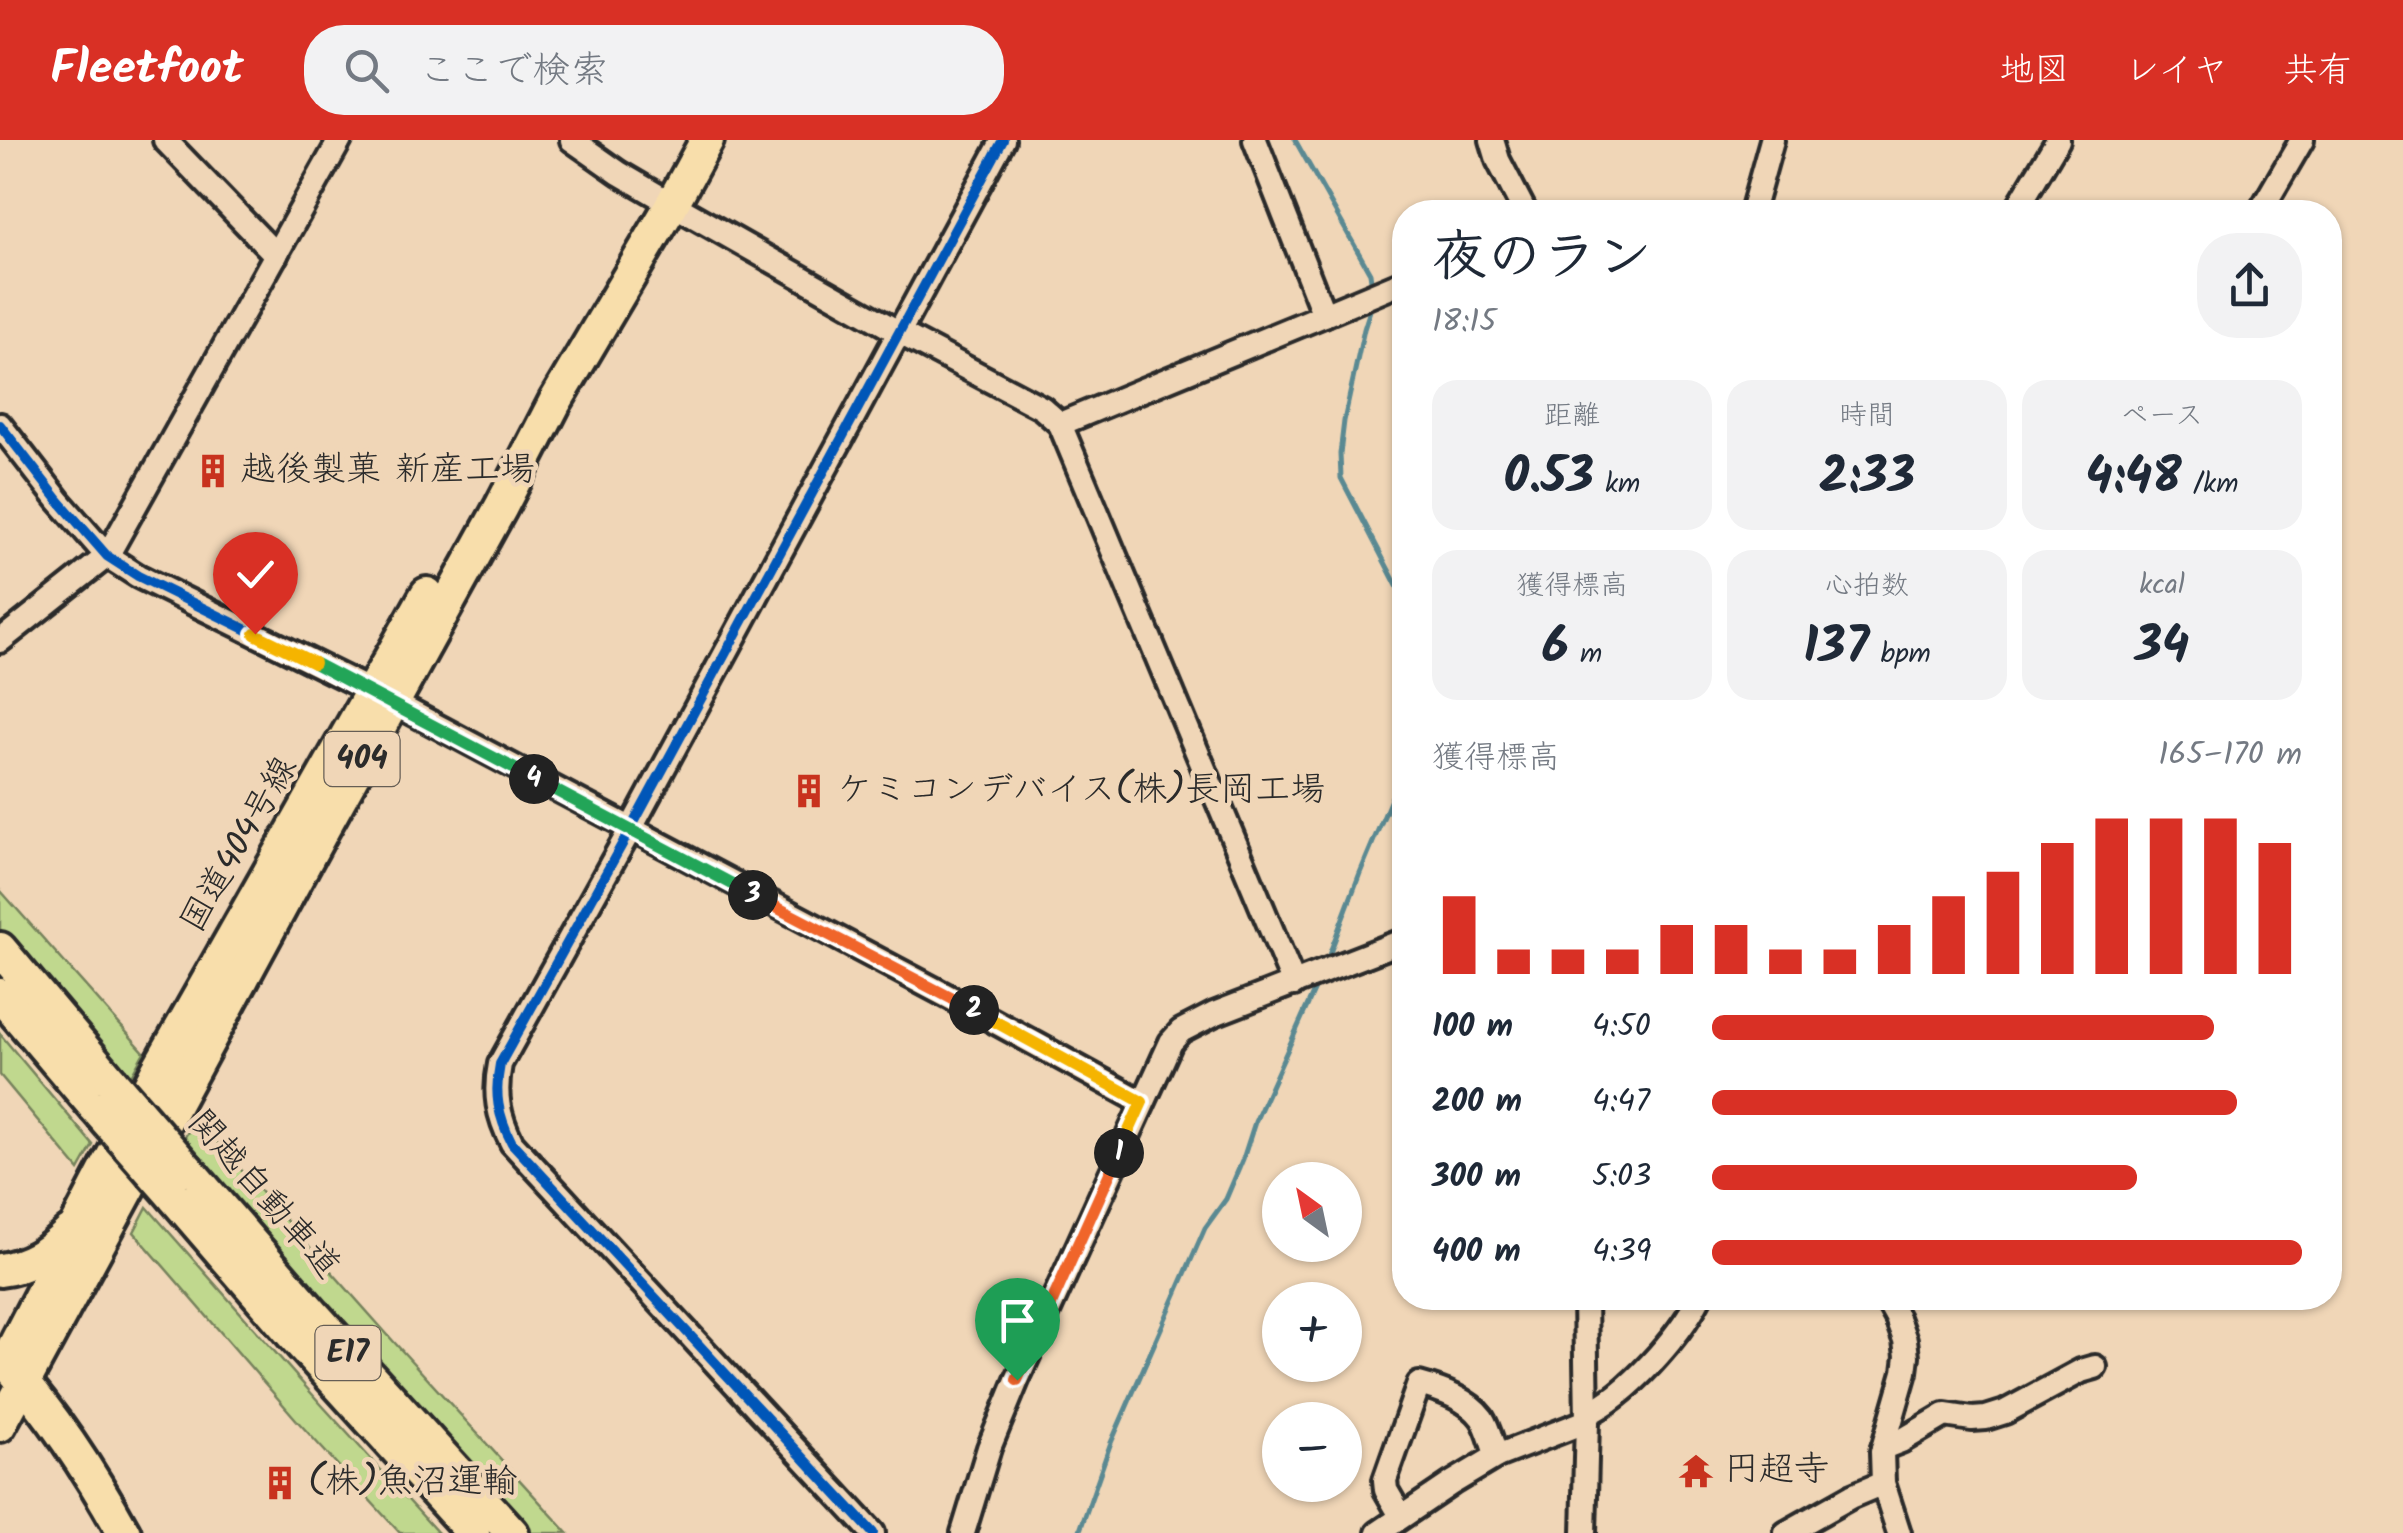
<!DOCTYPE html>
<html lang="ja">
<meta charset="utf-8">
<style>
:root{--surface:#fff;--page:#f2f2f3;--text:#1f2937;--muted:#747a83;--accent:#d93025}
body{margin:0;font-family:Kalam,"Klee One",sans-serif;background:var(--page);color:var(--text);height:100vh;display:flex;flex-direction:column;font-size:38px;white-space:nowrap}
*{box-sizing:border-box;margin:0}
p{font-size:32px;color:var(--muted)}
.icon{flex:none;width:55px;height:55px;fill:none;stroke:currentColor;stroke-width:2;stroke-linecap:round;stroke-linejoin:round}
.map{position:relative;flex:1;overflow:hidden}
.details{position:absolute;left:1392px;top:60px;width:950px;height:1110px;display:flex;flex-direction:column;background:var(--surface);border-radius:40px;box-shadow:0 2px 8px #0004}
.details>*{flex:none}
.needle{width:65px;rotate:327deg}
.tools{position:absolute;left:1262px;top:1022px;display:grid;gap:20px}
.tools a{display:grid;place-items:center;width:100px;height:100px;border-radius:50%;background:var(--surface);box-shadow:0 2px 8px #0004;font-size:50px}
.pin{position:absolute;display:grid;place-items:center;width:85px;height:85px;color:#fff;margin:-102px -42px;border-radius:50% 50% 50% 0;rotate:-45deg;box-shadow:0 0 10px #0007}
.pin .icon{rotate:45deg}
.km{position:absolute;width:50px;height:50px;margin:-25px;border-radius:50%;background:#222;color:#fff;font-size:28px;line-height:50px;text-align:center}
.round{display:grid;place-items:center;flex:none;width:105px;height:105px;border-radius:40px;background:var(--page)}
.headline{display:flex;align-items:center;justify-content:space-between;height:170px;padding:0 40px}
h1{font-size:55px;font-weight:800;line-height:75px}
.metrics{display:grid;grid-template-columns:repeat(3,1fr);gap:15px;height:170px;padding:10px 40px}
.metrics div{display:grid;align-content:center;border-radius:25px;background:var(--page);text-align:center}
.metrics b{font-size:50px;font-weight:800}
.metrics small{font-size:28px;font-weight:400}
.metrics p{font-size:28px}
.chart{height:280px;padding:20px 40px}
.chart p{display:flex;justify-content:space-between}
.chart svg{width:100%;height:180px;margin-top:10px;stroke:var(--accent);stroke-width:6}
ul{padding:0 40px;list-style:none;font-size:32px}
li{display:grid;grid-template-columns:160px 120px 1fr;align-items:center;height:75px}
li i{height:25px;border-radius:12px;background:var(--accent)}
header{display:flex;align-items:center;gap:60px;box-sizing:border-box;height:140px;padding:0 50px;background:var(--accent);color:#fff}
header strong{font-size:48px}
nav{display:flex;gap:55px;margin-inline-start:auto;font-size:35px}
.search{width:700px;height:90px;background:var(--page);display:flex;align-items:center;gap:25px;box-sizing:border-box;padding:0 35px;border-radius:40px;color:var(--muted);font-size:38px}
.map>svg:first-child{display:block}
.green{fill:#c0d88e;stroke:#76825c;stroke-width:2.5}
.lines{fill:none;stroke-linecap:round;stroke-linejoin:round}
.stream{stroke:#5a8992;stroke-width:5}
.minor-casing{stroke:#2b2b2b;stroke-width:30}
.major-casing{stroke:#2b2b2b;stroke-width:38}
.highway-casing{stroke:#2b2b2b;stroke-width:40}
.minor{stroke:#f0d6b7;stroke-width:22}
.major{stroke:#f8deab;stroke-width:30}
.highway{stroke:#f8deab;stroke-width:32}
.highway-bridge-casing{stroke:#2b2b2b;stroke-width:40;stroke-linecap:butt}
.highway-bridge{stroke:#f8deab;stroke-width:32}
.cycleway-casing{stroke:#f0d6b7;stroke-width:16}
.cycleway{stroke:#0057b8;stroke-width:10}
.split-1-casing{stroke:#fff;stroke-width:20}
.split-2-casing{stroke:#fff;stroke-width:20}
.split-3-casing{stroke:#fff;stroke-width:20}
.split-4-casing{stroke:#fff;stroke-width:20}
.split-5-casing{stroke:#fff;stroke-width:20}
.split-6-casing{stroke:#fff;stroke-width:20}
.split-1{stroke:#f0652b;stroke-width:12}
.split-2{stroke:#f5b400;stroke-width:12}
.split-3{stroke:#f0652b;stroke-width:12}
.split-4{stroke:#22a559;stroke-width:12}
.split-5{stroke:#22a559;stroke-width:12}
.split-6{stroke:#f5b400;stroke-width:12}
.labels{text-anchor:middle;dominant-baseline:central;stroke-width:9;stroke-linejoin:round;paint-order:stroke}
.shield{fill:#f0d6b7;stroke:#665e55;stroke-width:2.5}
.shield-label{font-size:32px;font-weight:bold;fill:#2b2b2b}
.poi-label{font-size:35px;fill:#2b2b2b;stroke:#f0d6b7;text-anchor:start}
.street-label{font-size:35px;fill:#2b2b2b;stroke:#f0d6b7}
</style>
<header>
<strong>Fleetfoot</strong>
<div class="search"><svg class="icon" aria-label="search" viewBox="0 0 24 24"><circle cx="10" cy="10" r="6"/><path d="M15 15l6 6"/></svg>ここで検索</div>
<nav><a>地図</a><a>レイヤ</a><a>共有</a></nav>
</header>
<div class="map">
<svg width="2403" height="1393" viewBox="0 0 2403 1393">
<rect width="100%" height="100%" fill="#f0d6b7"/>
<filter id="ink" filterUnits="userSpaceOnUse"><feTurbulence type="fractalNoise" baseFrequency=".01" numOctaves="2"/><feDisplacementMap in="SourceGraphic" scale="20" xChannelSelector="R" yChannelSelector="G"/><feConvolveMatrix kernelMatrix="1 2 1 2 8 2 1 2 1" color-interpolation-filters="sRGB"/></filter>
<g filter="url(#ink)">
<g class="green">
<path d="M0 750 144 912 128 941 0 790Z"/>
<path d="M0 894 93 1005 79 1030 0 935Z"/>
<path d="M196 979 394 1202 568 1393H529L372 1221 181 1003Z"/>
<path d="M147 1067 320 1263 438 1393H400L300 1284 134 1092Z"/>
</g>
<g class="lines">
<g class="stream">
<path d="M1295 0 1370 133 1372 148"/>
<path d="M1372 164 1364 189 1344 281 1340 314 1341 338 1405 461"/>
<path d="M1326 823 1360 733 1405 626"/>
<path d="M1079 1393 1110 1305 1205 1088 1226 1059 1243 1019 1255 982 1318 842"/>
</g>
<g class="minor-casing">
<g id="minor">
<path d="M165 0 276 115"/>
<path d="M572 0 619 33 672 64 900 193 1042 268 1060 284 1294 844"/>
<path d="M1255 0 1324 175 1405 141"/>
<path d="M1492 0 1498 20 1525 72"/>
<path d="M1752 72 1772 0"/>
<path d="M2015 72 2058 0"/>
<path d="M2260 72 2302 0"/>
<path d="M1060 284 1324 175"/>
<path d="M0 285 59 361 107 416 138 436 373 552 968 867 1142 962"/>
<path d="M0 501 107 416 340 0"/>
<path d="M1886 1158 1897 1178 1905 1200 1907 1216 1905 1232 1882 1312 1883 1343 1899 1393"/>
<path d="M1587 1274C1628 1255 1679 1197 1699 1158"/>
<path d="M1883 1308 1901 1301 1945 1275 1972 1279 1986 1278 2005 1272 2081 1231 2095 1227"/>
<path d="M1401 1376 1386 1350 1385 1340 1419 1244C1441 1250 1468 1259 1482 1278 1489 1289 1492 1304 1497 1316"/>
<path d="M873 1393 512 1003C498 976 494 954 500 924L630 690 1003 0"/>
<path d="M963 1393 989 1308 1017 1240 1171 902 1181 891 1214 874 1405 800"/>
<path d="M1378 1393 1452 1343 1497 1316 1587 1281"/>
<path d="M1584 1393 1587 1281 1585 1158"/>
<path d="M1786 1393 1852 1356 1883 1343"/>
</g>
</g>
<g class="major-casing">
<path id="major" d="M0 1286 24 1242"/>
</g>
<g class="highway-casing">
<g id="highway">
<path d="M0 809 111 941"/>
<path d="M0 855 95 967"/>
<path d="M188 1030 313 1174 512 1393"/>
<path d="M174 1057 293 1195 473 1393"/>
<path d="M0 1130C29 1126 48 1113 69 1093"/>
<path d="M6 1222 157 931 427 454"/>
<path d="M12 1229C56 1279 92 1335 124 1393"/>
<path d="M24 1242 323 689 501 367 555 262 672 64 707 0"/>
</g>
</g>
<use href="#minor" class="minor"/>
<use href="#major" class="major"/>
<use href="#highway" class="highway"/>
<g class="highway-bridge-casing">
<g id="highway-bridge">
<path d="M111 941 188 1030"/>
<path d="M95 967 174 1057"/>
</g>
</g>
<use href="#highway-bridge" class="highway-bridge"/>
<g class="cycleway-casing">
<g id="cycleway">
<path d="M0 285 59 361 107 416 138 436 373 552 968 867 1142 962"/>
<path d="M873 1393 512 1003C498 976 494 954 500 924L630 690 1003 0"/>
</g>
</g>
<use href="#cycleway" class="cycleway"/>
</g>
</g>
<g class="lines" filter="url(#ink)">
<g class="split-1-casing">
<path id="split-1" d="M1017 1240 1119 1013"/>
</g>
<g class="split-2-casing">
<path id="split-2" d="M974 870 1142 962 1119 1013"/>
</g>
<g class="split-3-casing">
<path id="split-3" d="M753 755 974 870"/>
</g>
<g class="split-4-casing">
<path id="split-4" d="M534 639 753 755"/>
</g>
<g class="split-5-casing">
<path id="split-5" d="M314 523 534 639"/>
</g>
<g class="split-6-casing">
<path id="split-6" d="M255 494 314 523"/>
</g>
<use href="#split-1" class="split-1"/>
<use href="#split-2" class="split-2"/>
<use href="#split-3" class="split-3"/>
<use href="#split-4" class="split-4"/>
<use href="#split-5" class="split-5"/>
<use href="#split-6" class="split-6"/>
</g>
<defs>
<g id="building-bare" transform="scale(2.7)"><path d="M-4-6H4V6H1V3H-1V6H-4ZM-2.5-4.3h1.7v1.8h-1.7ZM.8-4.3h1.7v1.8H.8ZM-2.5-1h1.7V.8h-1.7ZM.8-1h1.7V.8H.8Z" fill="#c8321e" stroke="#f0d6b7" stroke-width="2.5" paint-order="stroke"/></g>
<g id="temple-bare" transform="scale(2.7)"><path d="M0-6L5-2H3V0L6.5 2.5H4V6H1.5V3h-3V6H-4V2.5H-6.5L-3 0V-2H-5Z" fill="#c8321e" stroke="#f0d6b7" stroke-width="2.5" paint-order="stroke"/></g>
</defs>
<g fill-rule="evenodd">
<use href="#building-bare" x="213" y="331"/>
<use href="#building-bare" x="809" y="651"/>
<use href="#temple-bare" x="1696" y="1331"/>
<use href="#building-bare" x="280" y="1343"/>
</g>
<g class="labels">
<g class="shield">
<rect x="324.5" y="592" width="75" height="54" rx="8"/>
<rect x="315.5" y="1186" width="65" height="54" rx="8"/>
</g>
<g class="shield-label">
<text x="362" y="619">404</text>
<text x="348" y="1213">E17</text>
</g>
<g class="poi-label">
<text x="241" y="331">越後製菓 新産工場</text>
<text x="837" y="651">ケミコンデバイス(株)長岡工場</text>
<text x="1724" y="1331">円超寺</text>
<text x="308" y="1343">(株)魚沼運輸</text>
</g>
<g class="street-label">
<text transform="translate(240 705) rotate(-60)">国道404号線</text>
<text transform="translate(263 1055) rotate(49)">関越自動車道</text>
</g>
</g>
</svg>
<div class="tools">
<a><svg class="needle" viewBox="-14 -14 28 28"><path d="M0-13l5 13h-10z" fill="#e53935"/><path d="M0 13l5-13h-10z" fill="#747a83"/></svg></a>
<a>+</a>
<a>−</a>
</div>
<div class="pin" style="left:1017px;top:1240px;background:#1e9e55"><svg class="icon" aria-label="arrive" viewBox="0 0 24 24"><path d="M6 21V4h12l-3 4 3 4H6"/></svg></div>
<div class="pin" style="left:255px;top:494px;background:#d93025"><svg class="icon" aria-label="check" viewBox="0 0 24 24"><path d="M5 12l5 5 9-10"/></svg></div>
<b class="km" style="left:1119px;top:1013px">1</b>
<b class="km" style="left:974px;top:870px">2</b>
<b class="km" style="left:753px;top:755px">3</b>
<b class="km" style="left:534px;top:639px">4</b>
<section class="details">
<div class="headline"><div><h1>夜のラン</h1><p>18:15</p></div><a class="round"><svg class="icon" aria-label="share" viewBox="0 0 24 24"><path d="M12 15V3M7 8l5-5 5 5M5 13v7h14v-7"/></svg></a></div>
<div class="metrics">
<div><p>距離</p><b>0.53<small> km</small></b></div>
<div><p>時間</p><b>2:33</b></div>
<div><p>ペース</p><b>4:48<small> /km</small></b></div>
</div>
<div class="metrics">
<div><p>獲得標高</p><b>6<small> m</small></b></div>
<div><p>心拍数</p><b>137<small> bpm</small></b></div>
<div><p>kcal</p><b>34</b></div>
</div>
<div class="chart"><p><span>獲得標高</span>165–170 m</p>
<svg viewBox="0 0 160 44" preserveAspectRatio="none"><path d="M5 44V25M15 44V38M25 44V38M35 44V38M45 44V32M55 44V32M65 44V38M75 44V38M85 44V32M95 44V25M105 44V19M115 44V12M125 44V6M135 44V6M145 44V6M155 44V12"/></svg>
</div>
<ul>
<li><b>100 m</b>4:50<i style="width:85%"></i></li>
<li><b>200 m</b>4:47<i style="width:89%"></i></li>
<li><b>300 m</b>5:03<i style="width:72%"></i></li>
<li><b>400 m</b>4:39<i style="width:100%"></i></li>
</ul>
</section>
</div>
